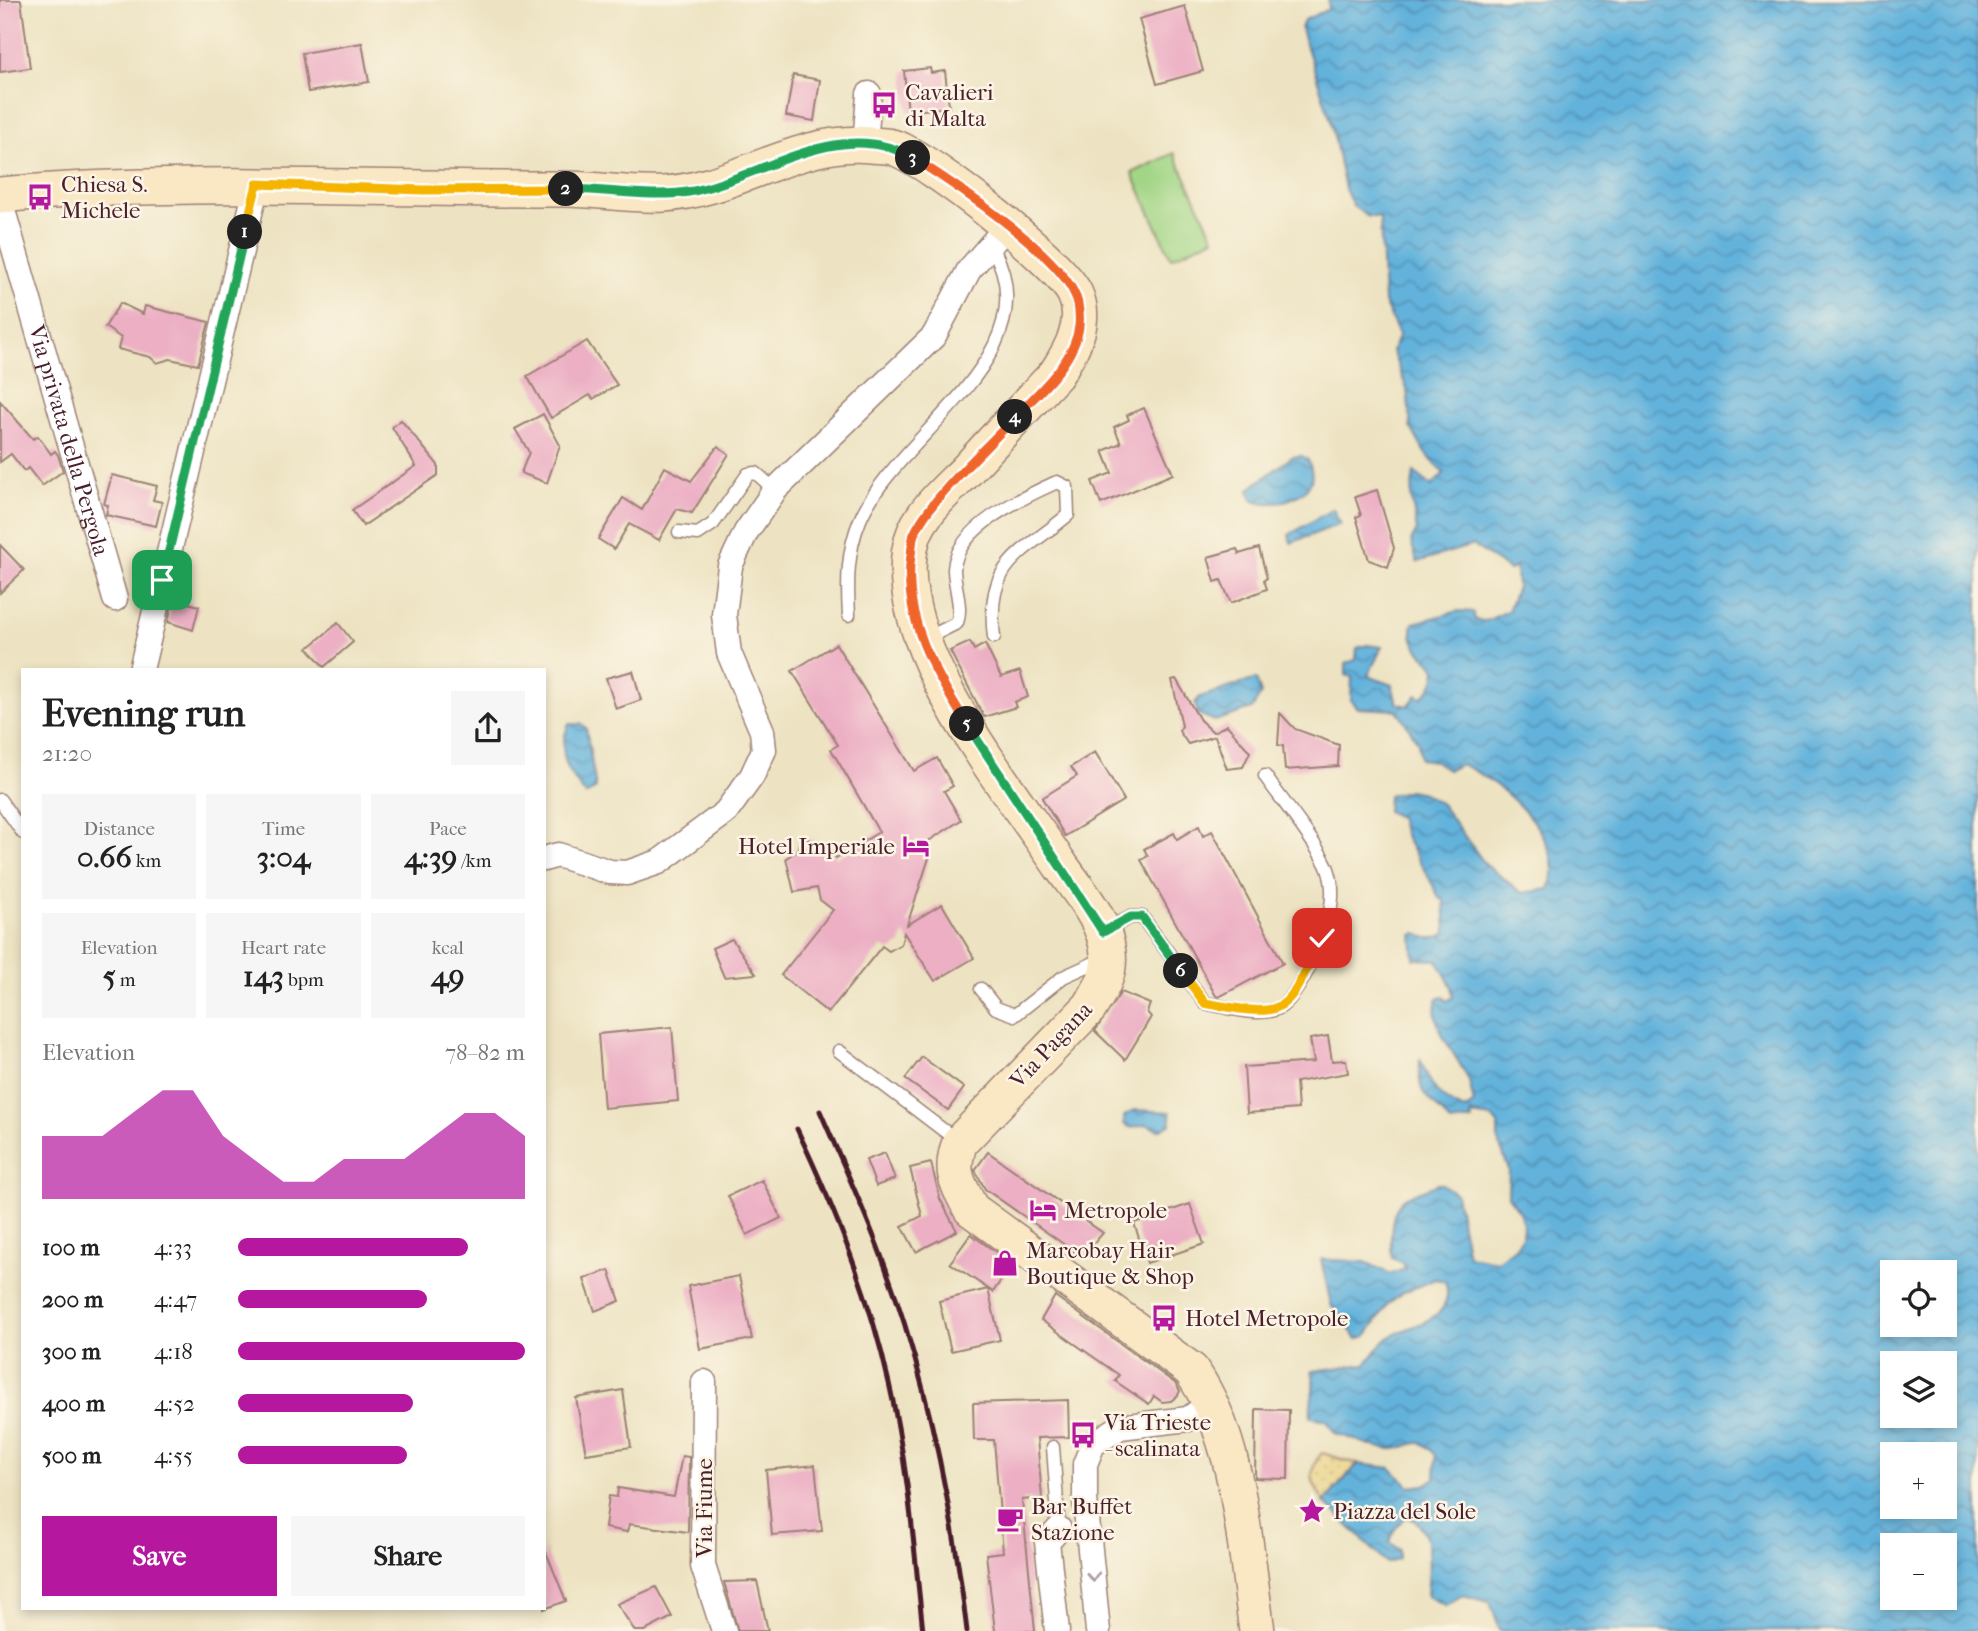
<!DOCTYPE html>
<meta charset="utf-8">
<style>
:root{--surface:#fff;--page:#f6f6f6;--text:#222;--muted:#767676;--accent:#b5179e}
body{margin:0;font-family:"IM FELL French Canon",serif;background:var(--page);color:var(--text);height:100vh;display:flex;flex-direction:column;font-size:26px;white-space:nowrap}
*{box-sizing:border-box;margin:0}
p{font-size:23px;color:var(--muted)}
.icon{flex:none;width:38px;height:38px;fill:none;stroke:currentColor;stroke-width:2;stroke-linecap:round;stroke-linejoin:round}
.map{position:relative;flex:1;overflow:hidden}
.side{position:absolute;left:21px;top:668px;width:525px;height:942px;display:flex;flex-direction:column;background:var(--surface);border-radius:0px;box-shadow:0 4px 10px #0003}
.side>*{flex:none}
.controls{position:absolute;left:1880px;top:1260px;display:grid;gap:14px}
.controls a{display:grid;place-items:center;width:77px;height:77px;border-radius:0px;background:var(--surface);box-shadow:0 4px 10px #0003;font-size:35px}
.pin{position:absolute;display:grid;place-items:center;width:60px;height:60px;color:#fff;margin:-30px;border-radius:14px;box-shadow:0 4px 10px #0006}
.km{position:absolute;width:35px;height:35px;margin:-18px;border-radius:50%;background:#222;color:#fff;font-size:19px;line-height:35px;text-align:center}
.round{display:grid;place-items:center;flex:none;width:74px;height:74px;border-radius:0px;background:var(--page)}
.headline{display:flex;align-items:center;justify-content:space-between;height:119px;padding:0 21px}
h1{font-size:38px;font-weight:800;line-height:52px}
.metrics{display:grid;grid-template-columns:repeat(3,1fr);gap:10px;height:119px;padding:7px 21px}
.metrics div{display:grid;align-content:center;border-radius:0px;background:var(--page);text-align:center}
.metrics b{font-size:30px;font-weight:800}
.metrics small{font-size:19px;font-weight:400}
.metrics p{font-size:19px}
.chart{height:196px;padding:14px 21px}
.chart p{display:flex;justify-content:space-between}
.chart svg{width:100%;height:126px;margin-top:7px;fill:var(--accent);opacity:.7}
.button{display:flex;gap:14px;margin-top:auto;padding:14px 21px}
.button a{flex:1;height:80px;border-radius:0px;background:var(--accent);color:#fff;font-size:28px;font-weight:800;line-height:80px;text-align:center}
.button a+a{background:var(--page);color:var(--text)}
ul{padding:0 21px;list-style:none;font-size:23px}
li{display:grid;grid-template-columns:112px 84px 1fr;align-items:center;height:52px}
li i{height:18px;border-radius:9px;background:var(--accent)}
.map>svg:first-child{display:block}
.green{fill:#a2d686;stroke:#767a58;stroke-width:2}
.sand{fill:url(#sand-dots);stroke:#9c7c64;stroke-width:2}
.water{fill:url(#water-waves);stroke:#566884;stroke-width:2;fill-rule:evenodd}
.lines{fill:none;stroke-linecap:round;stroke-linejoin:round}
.ferry{stroke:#525269;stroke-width:2;stroke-dasharray:9 7;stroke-linecap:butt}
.building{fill:#ecafc4}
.lane-casing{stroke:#9c8176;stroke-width:15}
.street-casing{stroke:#9c8176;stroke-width:27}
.secondary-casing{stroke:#9c8176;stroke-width:38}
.lane{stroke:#fff;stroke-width:12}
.street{stroke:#fff;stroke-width:24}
.secondary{stroke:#fae7c3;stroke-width:35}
.rail{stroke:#4a1f2b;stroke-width:5}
.oneway{stroke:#ae9aa0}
.split-1-casing{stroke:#fff;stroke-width:14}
.split-2-casing{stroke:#fff;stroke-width:14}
.split-3-casing{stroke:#fff;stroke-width:14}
.split-4-casing{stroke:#fff;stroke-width:14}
.split-5-casing{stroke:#fff;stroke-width:14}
.split-6-casing{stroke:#fff;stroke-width:14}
.split-7-casing{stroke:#fff;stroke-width:14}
.split-1{stroke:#22a559;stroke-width:9}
.split-2{stroke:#f5b400;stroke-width:9}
.split-3{stroke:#22a559;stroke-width:9}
.split-4{stroke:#f0652b;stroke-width:9}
.split-5{stroke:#f0652b;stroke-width:9}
.split-6{stroke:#22a559;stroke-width:9}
.split-7{stroke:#f5b400;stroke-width:9}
.labels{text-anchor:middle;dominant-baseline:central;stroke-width:5;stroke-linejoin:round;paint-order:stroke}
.poi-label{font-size:23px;fill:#4a1f2b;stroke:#fcf5e5;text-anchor:start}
.street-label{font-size:23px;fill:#4a1f2b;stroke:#fcf5e5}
</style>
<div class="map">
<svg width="1978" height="1631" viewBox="0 0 1978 1631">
<defs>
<pattern id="sand-dots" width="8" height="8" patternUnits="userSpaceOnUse" patternTransform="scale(1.75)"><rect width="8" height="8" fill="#eeda9e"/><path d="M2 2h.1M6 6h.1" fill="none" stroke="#cebb88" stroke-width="1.8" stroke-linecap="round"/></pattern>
<pattern id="water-waves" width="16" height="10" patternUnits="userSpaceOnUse" patternTransform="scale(1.75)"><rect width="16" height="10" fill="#62b2dc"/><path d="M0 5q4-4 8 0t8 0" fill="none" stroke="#5390b3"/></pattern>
</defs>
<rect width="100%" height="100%" fill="#fcf5e5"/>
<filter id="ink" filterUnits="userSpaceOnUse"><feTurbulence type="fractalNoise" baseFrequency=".0143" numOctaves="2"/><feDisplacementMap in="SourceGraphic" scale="14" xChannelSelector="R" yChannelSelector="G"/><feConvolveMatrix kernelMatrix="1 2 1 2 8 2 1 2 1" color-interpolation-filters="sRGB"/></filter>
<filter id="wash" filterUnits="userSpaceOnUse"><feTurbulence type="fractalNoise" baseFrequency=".00686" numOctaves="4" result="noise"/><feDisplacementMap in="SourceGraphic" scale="28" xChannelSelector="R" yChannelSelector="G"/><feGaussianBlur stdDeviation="1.57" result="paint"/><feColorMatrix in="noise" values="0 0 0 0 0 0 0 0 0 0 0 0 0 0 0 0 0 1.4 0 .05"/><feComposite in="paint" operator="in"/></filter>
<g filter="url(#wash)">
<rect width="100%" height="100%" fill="#ede3c2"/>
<path class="green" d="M1174 153 1214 238 1171 258 1132 173Z"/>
<path class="sand" d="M1322 1453 1358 1464 1324 1502C1312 1484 1306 1471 1322 1453Z"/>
<g class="water">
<path d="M1328 0H1978V1631H1500L1490 1602 1463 1595 1445 1605 1427 1596C1429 1574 1435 1518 1405 1518L1394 1530 1390 1542 1399 1550V1559L1387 1563 1324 1502 1358 1464 1391 1468 1410 1487 1425 1485 1435 1478 1436 1456C1418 1431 1411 1450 1390 1449 1373 1448 1352 1438 1335 1433L1327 1420 1311 1417C1309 1400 1317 1386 1312 1371L1366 1364C1373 1356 1379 1346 1387 1339 1409 1323 1458 1322 1445 1281L1435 1279 1402 1293 1389 1303 1366 1336 1357 1339 1331 1305 1321 1259 1365 1262 1391 1274 1405 1269 1403 1263 1392 1258C1390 1242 1389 1206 1407 1197 1416 1191 1427 1190 1437 1184H1442L1456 1194 1468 1256 1497 1261 1514 1249 1522 1238 1523 1224 1520 1212 1508 1196 1509 1170 1498 1140V1124L1492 1118 1471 1115 1472 1120 1450 1123C1430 1093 1417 1105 1420 1059 1430 1084 1438 1101 1465 1110L1474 1103C1472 1096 1471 1088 1469 1081 1459 1057 1428 1026 1437 999L1444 997 1447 1001 1453 997 1452 987 1437 960 1414 959 1412 935 1417 933C1426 940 1437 939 1446 933L1444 900 1439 898C1428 870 1406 848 1399 817L1387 811 1388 796 1409 790 1423 793 1441 804 1485 864 1522 893 1549 889C1570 841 1502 782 1461 764L1448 770 1435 761 1420 759 1418 742 1397 710 1358 708 1351 700 1352 677 1346 675V663L1356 660 1357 648 1367 645 1382 647 1368 676 1392 685 1397 703 1408 706 1417 695 1421 698C1431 690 1435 682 1436 669 1423 652 1408 646 1413 623L1459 611 1473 612 1475 620 1486 621 1508 611 1517 587 1516 567 1509 570 1473 545 1417 562 1411 541 1417 530 1411 496 1414 472 1432 486 1444 473 1425 453 1411 428 1407 389 1392 351 1399 335 1384 302 1380 218 1367 216 1353 206 1345 189 1331 121 1301 29 1304 20 1329 9ZM1944 1272V1325H1892V1272ZM1892 1363H1944V1416H1892ZM1944 1454V1507H1892V1454ZM1944 1545V1598H1892V1545Z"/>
<path d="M1302 456 1308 460C1311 467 1313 474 1311 481 1304 500 1268 509 1252 499L1249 490 1253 486 1292 457Z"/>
<path d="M1333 509 1340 524 1291 543 1289 535Z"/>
<path d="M1256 679 1261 694 1252 709 1215 721 1198 714 1195 703 1200 697Z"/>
<path d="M569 724H581L586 728 596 788 586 795C567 772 556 753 569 724Z"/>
<path d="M1135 1110 1170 1112 1171 1123 1159 1130 1146 1124 1132 1128 1124 1124V1116Z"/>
</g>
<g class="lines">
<path class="ferry" d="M1977 0 1978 10"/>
</g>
<g id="blocks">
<g class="building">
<path d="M0 0H21L30 68 0 72Z"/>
<path d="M1185 6 1203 71 1157 84 1139 19Z"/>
<path d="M362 43 369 82 308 92 302 53Z"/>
<path d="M930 68 931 73 945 71 949 107 908 112 904 71Z"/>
<path d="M793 75 820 80 814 121 786 116Z"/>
<path d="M120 303 143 314 145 306 209 322 198 365 170 359 157 363 150 357 118 349 121 338 105 327Z"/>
<path d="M587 341 617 385 593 399 590 395 551 418 527 376Z"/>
<path d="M0 401 33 439 38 436 51 454 55 451 58 455 63 471 42 486 28 468 24 471 11 454 0 462Z"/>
<path d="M1144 408 1173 474 1101 504 1092 481 1112 473 1103 451 1121 443 1114 427 1129 420 1127 415Z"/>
<path d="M543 414 560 445 547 483 521 473 529 452 515 429Z"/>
<path d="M401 420 438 465V475L363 526 352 510 416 466 392 427Z"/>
<path d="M718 446 729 454 692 513 677 509 659 540 629 524 614 549 598 539 623 498 642 510 665 467 691 481Z"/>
<path d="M112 475 157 486 153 500 162 502 156 526 106 515 108 505 104 504Z"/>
<path d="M1377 490 1394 548 1388 567 1369 560 1356 517 1361 515 1355 497Z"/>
<path d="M0 545 24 570 0 593Z"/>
<path d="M1259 548 1267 578 1264 580 1267 589 1231 603 1221 580 1215 582 1208 557 1237 549 1239 554Z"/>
<path d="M173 599 199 606 193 630 168 622Z"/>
<path d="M338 623 353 642 324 667 308 648Z"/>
<path d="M970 642 974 650 985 644 1001 677 1020 671 1028 697 1014 702 1016 707 984 717 950 651Z"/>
<path d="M836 644 914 771 937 758 953 786 944 791 961 820 924 844 930 855 907 925 942 904 974 958 935 981 904 933 901 944 889 951 882 946 828 1013 781 975 833 910 820 900 817 888 794 892 786 858 797 851 801 837 829 846 836 858 879 832 831 749 838 745 792 671Z"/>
<path d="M633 671 641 700 616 709 606 678Z"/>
<path d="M1176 679 1200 720 1213 732 1227 725 1250 752 1243 767 1227 769 1215 736 1188 744 1179 731 1182 726 1172 680Z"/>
<path d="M1280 713 1295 729 1339 745 1338 766 1285 770 1283 746 1278 745Z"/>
<path d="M1095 752 1124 800 1065 836 1042 798 1077 776 1071 767Z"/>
<path d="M1199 826 1203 836 1212 831 1283 963 1219 997 1216 996 1141 860 1148 856 1144 849 1174 833 1177 839Z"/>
<path d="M732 939 756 974 724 977 712 948Z"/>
<path d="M1121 992 1150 1004 1147 1012 1151 1017 1125 1060 1095 1031Z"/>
<path d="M672 1027 678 1101 604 1108 598 1034Z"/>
<path d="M1328 1036 1332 1061 1346 1060 1348 1073 1296 1082 1298 1109 1247 1113 1244 1067 1314 1062 1310 1039Z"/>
<path d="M922 1057 964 1088 948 1110 905 1079Z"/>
<path d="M988 1152 1103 1233 1082 1257 985 1189 975 1170Z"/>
<path d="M885 1153 895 1179 876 1186 866 1160Z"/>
<path d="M931 1163 940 1199 957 1231 916 1252 902 1226 922 1216 910 1168Z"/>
<path d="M762 1180 781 1218 747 1235 728 1196Z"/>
<path d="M1190 1204 1204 1244 1147 1263 1134 1223Z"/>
<path d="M971 1234 1012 1264 993 1292 950 1263Z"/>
<path d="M609 1270 620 1301 595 1311 584 1279Z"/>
<path d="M739 1276 752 1339 700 1349 688 1286Z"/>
<path d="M988 1289 1000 1340 951 1351 939 1301Z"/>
<path d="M1055 1296 1176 1384 1180 1391 1178 1395 1171 1401 1162 1402 1154 1396 1149 1404 1115 1381 1119 1375 1041 1320Z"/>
<path d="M623 1390 631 1447 586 1454 576 1398Z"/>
<path d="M1068 1400 1069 1437 1037 1438 1042 1498 1022 1500 1035 1631H995L986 1554 1003 1552 994 1440H974L973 1403Z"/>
<path d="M1256 1409 1289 1410 1288 1479 1255 1478Z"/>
<path d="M682 1456 689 1457 688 1532 629 1524 627 1532 605 1528 609 1496 617 1497 618 1488 674 1497Z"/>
<path d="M815 1465 822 1531 772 1535 766 1470Z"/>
<path d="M544 1547 566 1601 544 1609Z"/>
<path d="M757 1581 768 1631H738L724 1582Z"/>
<path d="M656 1587 672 1617 645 1631H635L617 1604Z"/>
</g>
</g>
</g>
<g filter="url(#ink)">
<use href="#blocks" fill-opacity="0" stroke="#9c8176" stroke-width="2"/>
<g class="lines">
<g class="lane-casing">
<g id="lane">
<path d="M679 532 698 534 713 524 748 474 756 473 775 490"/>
<path d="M849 615C847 582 847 551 860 520 896 433 1056 356 991 245"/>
<path d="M925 639 957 623C963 607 954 586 954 569 956 527 1024 497 1057 482L1067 487 1068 515C1019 556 985 563 994 637"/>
<path d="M0 800 23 833"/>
<path d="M1106 930 1131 917H1142L1205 1003C1227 1007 1258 1018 1279 1008 1299 998 1329 929 1331 906 1333 894 1332 880 1328 869 1320 847 1280 798 1265 776"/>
<path d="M981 989 996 1008 1015 1015 1063 977 1105 958"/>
<path d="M839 1051 959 1142"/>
<path d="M1053 1447 1059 1529"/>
</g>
</g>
<g class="street-casing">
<g id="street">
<path d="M865 145 869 94"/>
<path id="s1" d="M0 200 115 599"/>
<path d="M141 670 257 184"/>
<path d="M544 859 558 855 610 872 627 873 659 862 726 812 752 776 764 750 762 731 729 653 724 615 730 566 746 532 775 490 934 336 969 270 1007 226"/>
<path d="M704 1382 703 1566 724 1631"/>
<path d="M1057 1631 1047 1542 1059 1529"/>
<path d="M1098 1631 1085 1499V1464L1093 1444 1120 1427 1188 1419 1213 1402"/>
</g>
</g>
<g class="secondary-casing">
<path id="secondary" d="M0 195C189 178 376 190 565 189 598 189 631 196 664 194 735 190 798 138 870 145 878 146 888 145 895 148 929 159 1060 262 1075 294 1088 322 1071 351 1056 374 1026 406 996 438 966 471 948 489 921 512 913 537 882 635 1008 788 1061 866 1079 892 1105 920 1108 953 1111 974 1100 990 1090 1007L960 1142C949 1172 957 1182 971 1209L1191 1370C1240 1439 1245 1548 1257 1631"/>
</g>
<use href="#lane" class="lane"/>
<use href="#street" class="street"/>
<use href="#secondary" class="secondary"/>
<g class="rail">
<path d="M820 1111C841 1160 864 1208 882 1258 927 1378 952 1504 967 1631"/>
<path d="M797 1129C836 1212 869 1294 889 1383 908 1464 914 1549 923 1631"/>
</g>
</g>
<defs><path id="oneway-chevron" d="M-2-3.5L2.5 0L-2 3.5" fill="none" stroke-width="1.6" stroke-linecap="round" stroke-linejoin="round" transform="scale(1.75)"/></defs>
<use class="oneway" href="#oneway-chevron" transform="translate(1093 1577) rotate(85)"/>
</g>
<g class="lines" filter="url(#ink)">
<g class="split-1-casing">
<path id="split-1" d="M162 580 245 232"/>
</g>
<g class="split-2-casing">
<path id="split-2" d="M245 232 257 184 423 190 566 189"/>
</g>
<g class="split-3-casing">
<path id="split-3" d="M566 189C608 189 653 199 694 191 764 176 842 115 913 158"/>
</g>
<g class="split-4-casing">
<path id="split-4" d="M913 158C954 184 1057 252 1075 295 1079 302 1080 318 1079 326 1075 362 1038 393 1015 417"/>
</g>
<g class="split-5-casing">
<path id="split-5" d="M967 724C935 673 902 618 911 555 912 549 912 540 914 534 932 496 986 449 1015 417"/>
</g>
<g class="split-6-casing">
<path id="split-6" d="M967 724 1103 932 1131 917H1142L1181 971"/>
</g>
<g class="split-7-casing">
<path id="split-7" d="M1181 971 1205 1003C1291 1019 1284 1014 1322 938"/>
</g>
<use href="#split-1" class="split-1"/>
<use href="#split-2" class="split-2"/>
<use href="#split-3" class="split-3"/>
<use href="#split-4" class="split-4"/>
<use href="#split-5" class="split-5"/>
<use href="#split-6" class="split-6"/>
<use href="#split-7" class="split-7"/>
</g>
<defs>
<g id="bus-bare" transform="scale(2.1)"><path d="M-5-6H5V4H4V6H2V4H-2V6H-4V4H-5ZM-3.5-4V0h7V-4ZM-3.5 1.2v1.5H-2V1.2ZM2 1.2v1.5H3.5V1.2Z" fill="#b5179e" stroke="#fcf5e5" stroke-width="2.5" paint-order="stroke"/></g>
<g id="hotel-bare" transform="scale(2.1)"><path d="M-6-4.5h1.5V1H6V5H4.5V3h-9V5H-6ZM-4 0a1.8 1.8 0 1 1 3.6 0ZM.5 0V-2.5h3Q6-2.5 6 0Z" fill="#b5179e" stroke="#fcf5e5" stroke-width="2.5" paint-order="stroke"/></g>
<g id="shop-bare" transform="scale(2.1)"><path d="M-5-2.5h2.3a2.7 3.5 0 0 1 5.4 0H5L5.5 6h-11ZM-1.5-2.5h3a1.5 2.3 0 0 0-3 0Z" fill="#b5179e" stroke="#fcf5e5" stroke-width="2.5" paint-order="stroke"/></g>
<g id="sight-bare" transform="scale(2.1)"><path d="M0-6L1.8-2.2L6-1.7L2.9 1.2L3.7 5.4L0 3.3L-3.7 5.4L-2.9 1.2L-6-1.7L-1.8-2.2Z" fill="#b5179e" stroke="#fcf5e5" stroke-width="2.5" paint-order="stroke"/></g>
<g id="cafe-bare" transform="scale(2.1)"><path d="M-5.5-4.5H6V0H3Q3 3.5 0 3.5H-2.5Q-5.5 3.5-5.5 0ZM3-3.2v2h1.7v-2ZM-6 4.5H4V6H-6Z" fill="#b5179e" stroke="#fcf5e5" stroke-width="2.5" paint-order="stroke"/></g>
</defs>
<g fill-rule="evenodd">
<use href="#bus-bare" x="884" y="105"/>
<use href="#bus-bare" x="40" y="197"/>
<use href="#hotel-bare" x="916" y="846"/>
<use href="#hotel-bare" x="1043" y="1210"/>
<use href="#shop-bare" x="1005" y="1263"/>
<use href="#bus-bare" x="1164" y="1318"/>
<use href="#bus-bare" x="1083" y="1435"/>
<use href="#sight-bare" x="1312" y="1511"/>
<use href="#cafe-bare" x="1010" y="1519"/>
</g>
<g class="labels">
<g class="poi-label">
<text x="905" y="92">Cavalieri<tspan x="905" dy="26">di Malta</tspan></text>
<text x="61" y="184">Chiesa S.<tspan x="61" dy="26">Michele</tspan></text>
<text x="895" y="846" text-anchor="end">Hotel Imperiale</text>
<text x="1064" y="1210">Metropole</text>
<text x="1026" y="1250">Marcobay Hair<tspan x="1026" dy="26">Boutique &amp; Shop</tspan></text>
<text x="1185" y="1318">Hotel Metropole</text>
<text x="1104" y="1422">Via Trieste<tspan x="1104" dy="26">- scalinata</tspan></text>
<text x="1031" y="1506">Bar Buffet<tspan x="1031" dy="26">Stazione</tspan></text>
<text x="1333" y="1511">Piazza del Sole</text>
</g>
<g class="street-label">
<text stroke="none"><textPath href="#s1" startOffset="250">Via privata della Pergola</textPath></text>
<text transform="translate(1051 1045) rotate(-47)">Via Pagana</text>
<text transform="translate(704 1508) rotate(-90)">Via Fiume</text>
</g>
</g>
</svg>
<div class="controls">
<a><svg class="icon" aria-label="locate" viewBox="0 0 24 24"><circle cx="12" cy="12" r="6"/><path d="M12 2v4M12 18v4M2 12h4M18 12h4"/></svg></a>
<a><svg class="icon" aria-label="layers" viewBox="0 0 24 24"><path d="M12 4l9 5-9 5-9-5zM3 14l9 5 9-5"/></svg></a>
<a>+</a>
<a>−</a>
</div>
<div class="pin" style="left:162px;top:580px;background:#1e9e55"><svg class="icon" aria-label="arrive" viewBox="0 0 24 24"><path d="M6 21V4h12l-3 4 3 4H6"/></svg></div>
<div class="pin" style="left:1322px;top:938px;background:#d93025"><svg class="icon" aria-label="check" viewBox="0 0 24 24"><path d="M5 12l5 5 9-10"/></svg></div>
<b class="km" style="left:245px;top:232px">1</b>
<b class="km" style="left:566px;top:189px">2</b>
<b class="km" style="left:913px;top:158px">3</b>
<b class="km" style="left:1015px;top:417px">4</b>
<b class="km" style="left:967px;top:724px">5</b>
<b class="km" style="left:1181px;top:971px">6</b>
<section class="side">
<div class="headline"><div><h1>Evening run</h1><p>21:20</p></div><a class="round"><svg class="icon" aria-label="share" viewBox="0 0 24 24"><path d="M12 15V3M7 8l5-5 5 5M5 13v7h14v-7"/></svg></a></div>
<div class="metrics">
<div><p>Distance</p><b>0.66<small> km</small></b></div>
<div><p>Time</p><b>3:04</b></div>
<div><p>Pace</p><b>4:39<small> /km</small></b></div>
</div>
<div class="metrics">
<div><p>Elevation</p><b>5<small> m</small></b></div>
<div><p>Heart rate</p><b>143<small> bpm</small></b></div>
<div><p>kcal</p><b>49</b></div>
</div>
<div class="chart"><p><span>Elevation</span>78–82 m</p>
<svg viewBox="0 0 160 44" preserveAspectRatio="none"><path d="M0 44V22L10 22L20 22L30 14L40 6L50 6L60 22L70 30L80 38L90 38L100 30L110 30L120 30L130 22L140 14L150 14L160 22V44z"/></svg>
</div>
<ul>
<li><b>100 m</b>4:33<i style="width:80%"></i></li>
<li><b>200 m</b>4:47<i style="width:66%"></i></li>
<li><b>300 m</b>4:18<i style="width:100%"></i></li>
<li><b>400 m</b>4:52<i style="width:61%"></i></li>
<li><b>500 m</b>4:55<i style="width:59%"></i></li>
</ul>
<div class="button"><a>Save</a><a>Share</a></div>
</section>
</div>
